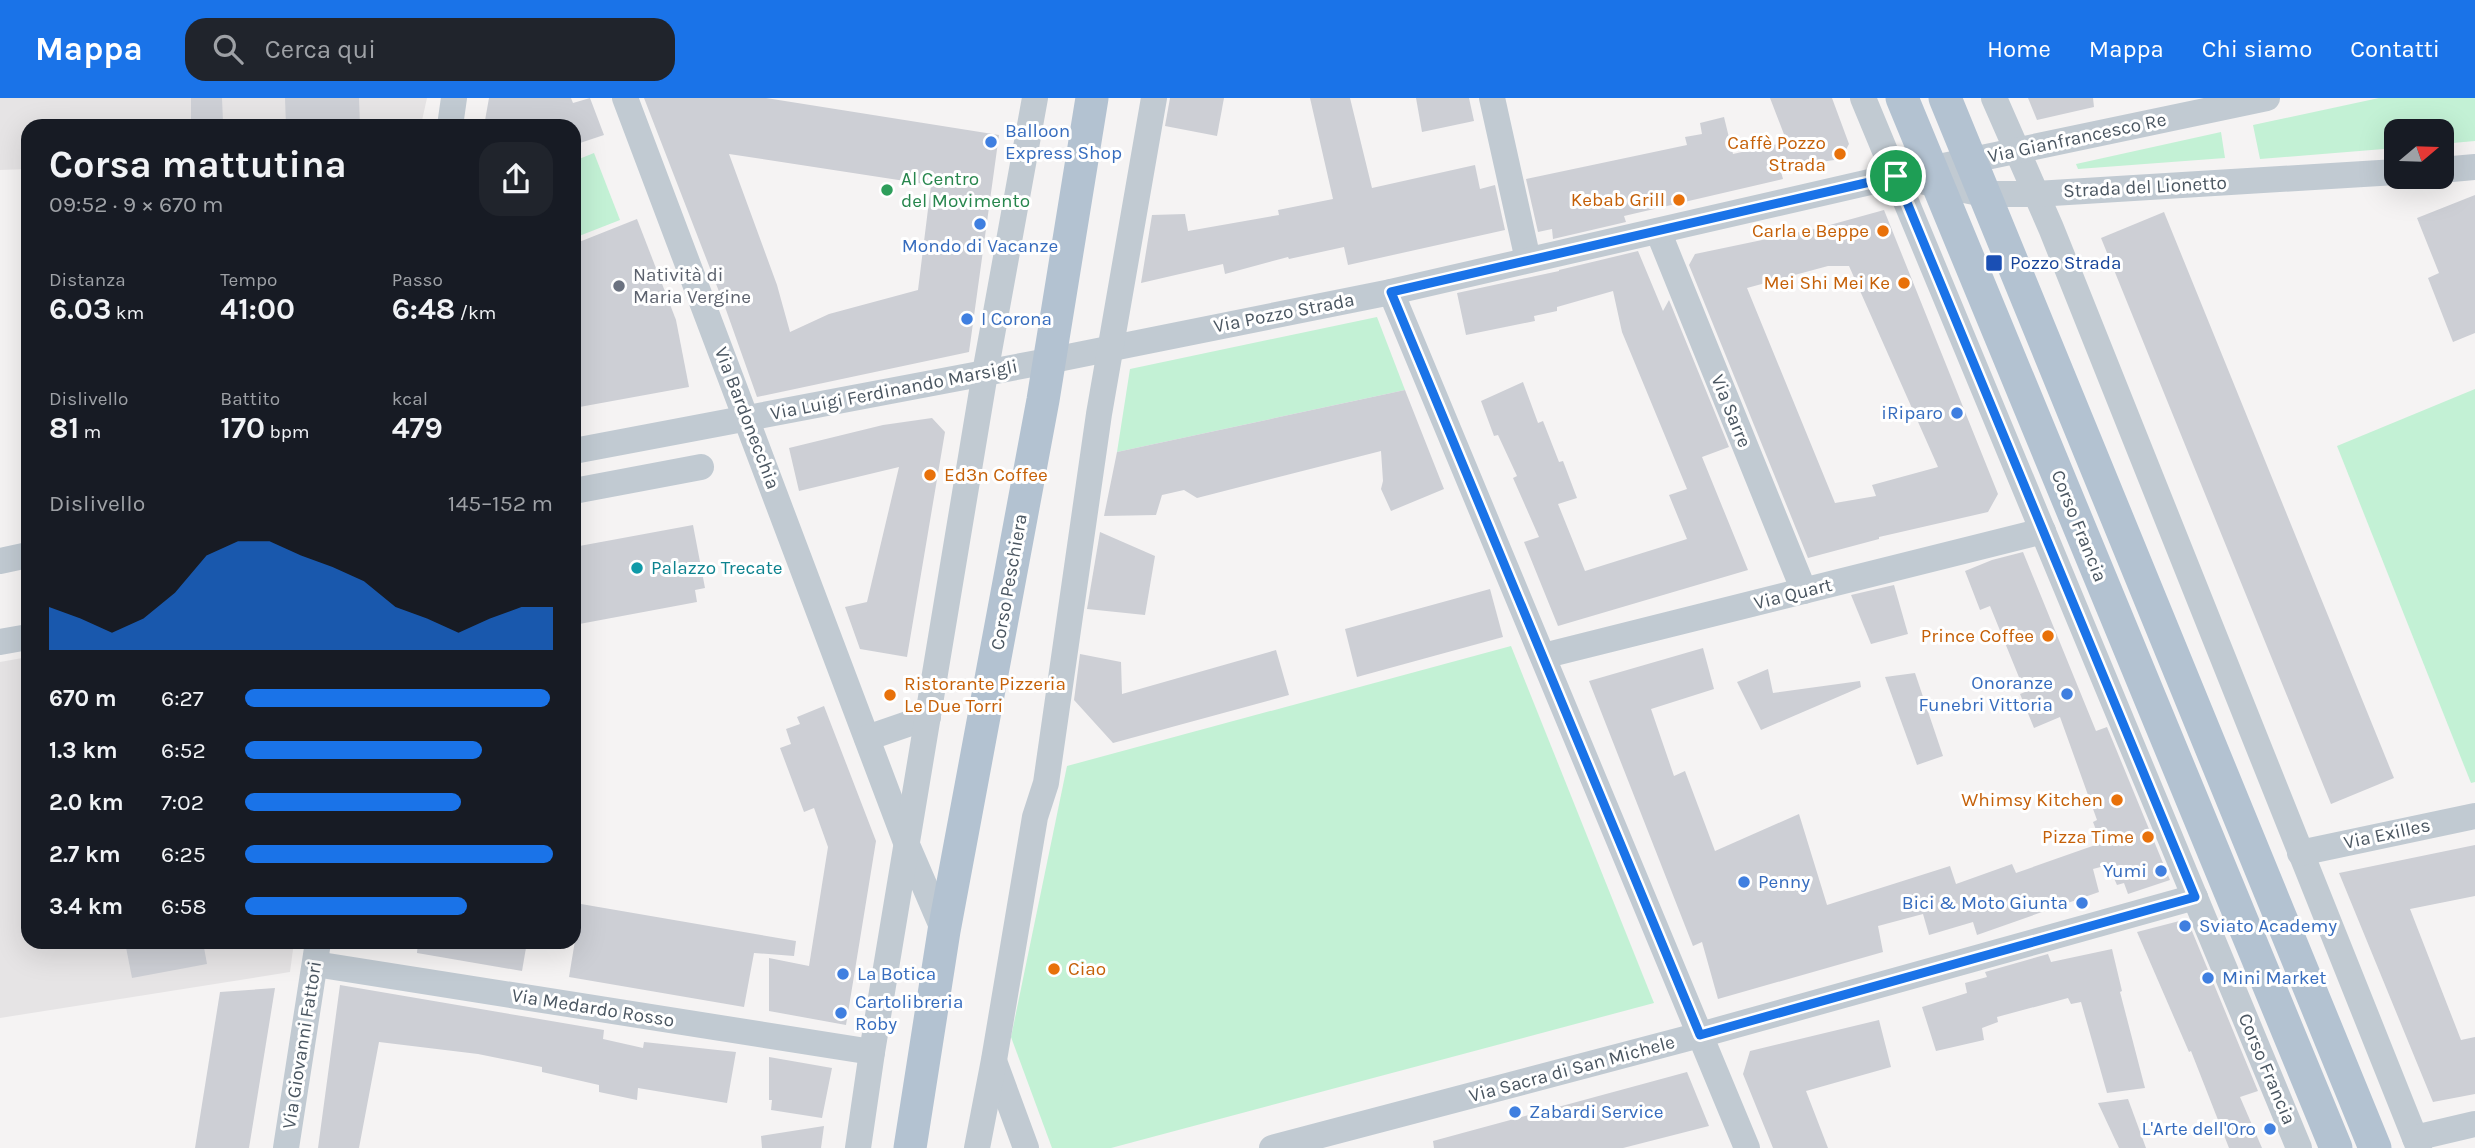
<!DOCTYPE html>
<html lang="it">
<meta charset="utf-8">
<style>
:root{--surface:#171b24;--page:#20242c;--text:#f1f3f6;--muted:#9ea1a6;--accent:#1a73e8}
body{margin:0;font-family:Karla,sans-serif;background:var(--page);color:var(--text);height:100vh;display:flex;flex-direction:column;font-size:26px;white-space:nowrap}
*{box-sizing:border-box;margin:0}
p{font-size:23px;color:var(--muted)}
.icon{flex:none;width:38px;height:38px;fill:none;stroke:currentColor;stroke-width:2;stroke-linecap:round;stroke-linejoin:round}
.map{position:relative;flex:1;overflow:hidden}
.sheet{position:absolute;left:21px;top:21px;width:560px;height:830px;display:flex;flex-direction:column;background:var(--surface);border-radius:21px;box-shadow:0 7px 28px #0002}
.sheet>*{flex:none}
.needle{width:46px;rotate:71deg}
.buttons{position:absolute;left:2384px;top:21px;display:grid;gap:14px}
.buttons a{display:grid;place-items:center;width:70px;height:70px;border-radius:14px;background:var(--surface);box-shadow:0 7px 28px #0002;font-size:35px}
.pin{position:absolute;display:grid;place-items:center;width:60px;height:60px;color:#fff;margin:-30px;border:4px solid #fff;border-radius:50%;box-shadow:0 2px 7px #0007}
.round{display:grid;place-items:center;flex:none;width:74px;height:74px;border-radius:21px;background:var(--page)}
.headline{display:flex;align-items:center;justify-content:space-between;height:119px;padding:0 28px}
h1{font-size:38px;font-weight:700;line-height:52px}
.metrics{display:grid;grid-template-columns:repeat(3,1fr);gap:10px;height:119px;padding:7px 28px}
.metrics div{display:grid;align-content:center}
.metrics b{font-size:30px;font-weight:700}
.metrics small{font-size:19px;font-weight:400}
.metrics p{font-size:19px}
.chart{height:196px;padding:14px 28px}
.chart p{display:flex;justify-content:space-between}
.chart svg{width:100%;height:126px;margin-top:7px;fill:var(--accent);opacity:.7}
ul{padding:0 28px;list-style:none;font-size:23px}
li{display:grid;grid-template-columns:112px 84px 1fr;align-items:center;height:52px}
li i{height:18px;border-radius:9px;background:var(--accent)}
header{display:flex;align-items:center;gap:42px;box-sizing:border-box;height:98px;padding:0 35px;background:var(--accent);color:#fff}
header strong{font-size:33px}
nav{display:flex;gap:38px;margin-inline-start:auto;font-size:24px}
.search{width:490px;height:63px;background:var(--page);display:flex;align-items:center;gap:18px;box-sizing:border-box;padding:0 24px;border-radius:21px;color:var(--muted);font-size:26px}
.map>svg:first-child{display:block}
.education{fill:#e6e4e5}
.green{fill:#c3f1d5}
.building{fill:#cdcfd5;fill-rule:evenodd}
.lines{fill:none;stroke-linecap:round;stroke-linejoin:round}
.minor{stroke:#c1cad2;stroke-width:26}
.major{stroke:#b3c2d1;stroke-width:33}
.route-casing{stroke:#fff;stroke-width:14}
.route{stroke:#1a73e8;stroke-width:9}
.shop-dot{fill:#3f7fe0;stroke:#fff;stroke-width:2.5}
.food-dot{fill:#e8710a;stroke:#fff;stroke-width:2.5}
.leisure-dot{fill:#2e9e5b;stroke:#fff;stroke-width:2.5}
.transit-dot{fill:#1a4fb4;stroke:#fff;stroke-width:2.5}
.worship-dot{fill:#6b7280;stroke:#fff;stroke-width:2.5}
.culture-dot{fill:#0f9aa8;stroke:#fff;stroke-width:2.5}
.labels{text-anchor:middle;dominant-baseline:central;stroke-width:6;stroke-linejoin:round;paint-order:stroke}
.shop-label{font-size:19px;fill:#366cbe;stroke:#fff;text-anchor:start}
.street-label{font-size:19px;fill:#4a5661;stroke:#fff}
.food-label{font-size:19px;fill:#c56008;stroke:#fff;text-anchor:end}
.leisure-label{font-size:19px;fill:#27864d;stroke:#fff;text-anchor:start}
.transit-label{font-size:19px;fill:#164399;stroke:#fff;text-anchor:start}
.worship-label{font-size:19px;fill:#5b616d;stroke:#fff;text-anchor:start}
.culture-label{font-size:19px;fill:#0d838f;stroke:#fff;text-anchor:start}
</style>
<header>
<strong>Mappa</strong>
<div class="search"><svg class="icon" aria-label="search" viewBox="0 0 24 24"><circle cx="10" cy="10" r="6"/><path d="M15 15l6 6"/></svg>Cerca qui</div>
<nav><a>Home</a><a>Mappa</a><a>Chi siamo</a><a>Contatti</a></nav>
</header>
<div class="map">
<svg width="2475" height="1050" viewBox="0 0 2475 1050">
<rect width="100%" height="100%" fill="#f5f3f3"/>
<g class="education">
<path d="M0 0H427L421 27 369 22 368 28H28V71L0 72Z"/>
<path d="M28 559V844H294L290 874 0 920V564Z"/>
</g>
<g class="green">
<path d="M2379 0H2475V43L2441 46V33H2396V50L2260 61 2253 27Z"/>
<path d="M2221 34 2225 60 2078 71 2076 66Z"/>
<path d="M594 55 620 122 574 140V63Z"/>
<path d="M1377 219 1405 292 1117 354 1130 271Z"/>
<path d="M2475 291V684L2471 685 2337 348Z"/>
<path d="M1511 548 1654 905 1111 1050H1052L1011 939 1067 668Z"/>
</g>
<g class="building">
<path d="M191 0H222L223 24 191 25Z"/>
<path d="M285 0H359L360 28H286Z"/>
<path d="M489 0H571L573 5 590 0 604 37 574 47V28H484Z"/>
<path d="M644 0H766L999 37 969 254 757 299 725 209ZM729 56 931 87 918 192 829 216 790 234 777 187Z"/>
<path d="M1170 0H1224L1217 38 1165 28Z"/>
<path d="M1310 0H1350L1372 90 1475 67 1480 91 1495 87 1505 132 1348 167 1344 149 1289 161 1288 159 1225 176 1223 166 1141 185 1152 117 1185 116 1188 133 1279 117 1278 112 1333 101Z"/>
<path d="M1416 0H1469L1474 23 1422 34Z"/>
<path d="M1770 0H1832L1849 46 1841 61 1780 70 1783 81 1624 118 1626 124 1553 141 1552 131 1538 134 1526 81 1687 47 1685 39 1702 36 1700 25 1724 19 1733 56 1787 44Z"/>
<path d="M2028 0H2093L2094 9 2037 22Z"/>
<path d="M2475 97V235L2453 244 2428 180 2439 175 2417 120Z"/>
<path d="M1884 112 1998 396 1988 414 1879 439V441L1808 460 1689 167 1695 156 1819 130ZM1828 168H1849L1938 369 1872 387 1876 398 1835 405 1747 190Z"/>
<path d="M2164 114 2394 680 2331 706 2101 140Z"/>
<path d="M637 121 676 222 689 289 574 310V146Z"/>
<path d="M1638 153 1663 213 1669 202 1729 349 1702 359 1748 472 1558 528 1524 444 1539 439 1513 380 1517 378 1498 337 1494 338 1481 303 1523 284 1538 325 1543 323 1559 364 1563 363 1577 400 1558 406 1585 473 1687 441 1669 397 1687 391 1622 234 1613 193 1557 209V213L1534 218 1535 223 1466 237 1457 195 1559 173V172Z"/>
<path d="M1405 292 1444 391 1391 413 1381 391 1383 383 1381 353 1197 400 1184 392 1162 397 1156 417 1104 418 1117 354Z"/>
<path d="M932 320 945 334 907 559 860 551 845 509 867 504 899 369 799 393 789 350 883 327Z"/>
<path d="M693 427 705 490 695 492 697 504 574 527V449Z"/>
<path d="M1100 434 1155 458 1145 517 1087 511Z"/>
<path d="M2023 454 2096 633 2107 629 2170 782 2128 796 2124 785 2117 787 2108 767 2093 771 2099 794 1977 837 1973 824 1929 837 1923 816 1878 828 1883 854 1718 901 1702 844 1693 848 1589 583 1703 550 1714 591 1651 611 1674 678 1685 673 1715 753 1799 716 1827 807 1950 768 1956 786 2012 766 2016 775 2101 745 2093 724 2097 722 2060 619 2034 630 2020 596 2025 594 1990 508 1980 512 1965 473 1992 462Z"/>
<path d="M1894 487 1908 536 1871 546 1851 497Z"/>
<path d="M1490 491 1503 539 1357 579 1345 531Z"/>
<path d="M1276 552 1289 597 1113 645 1074 602 1080 556 1121 564 1122 596Z"/>
<path d="M1768 571 1773 595 1860 583 1861 589 1761 632 1737 584Z"/>
<path d="M1915 575 1943 658 1917 667 1885 579Z"/>
<path d="M824 608 876 743 846 927 769 913V860L809 868 828 749 814 710 804 714 780 650 791 646 786 631 800 626 797 619Z"/>
<path d="M2475 747V798L2410 811 2461 942 2475 939V996L2433 1004 2339 775Z"/>
<path d="M581 806 796 843 794 858 754 855 744 909 569 879Z"/>
<path d="M2187 821 2258 993 2240 999 2262 1050H2229L2191 953 2189 954 2137 834Z"/>
<path d="M125 844H203L207 866 132 880Z"/>
<path d="M418 844H527L522 873 417 855Z"/>
<path d="M2112 851 2122 893 2120 894 2145 990 2107 995 2081 904 2071 906 2068 900 1997 919 1998 924 1982 930 1984 942 1936 953 1922 909 1967 895 1965 885 1987 879 1985 874 2048 856 2051 864Z"/>
<path d="M340 887 604 932 603 941 643 950 644 944 736 954 727 1005 638 990 637 1002 599 994V987L542 974V969L478 956 379 944 359 1050H318Z"/>
<path d="M275 890 249 1050H195L220 894Z"/>
<path d="M1879 922 1891 969 1806 993 1828 1050H1773L1743 976 1750 953Z"/>
<path d="M769 959 832 970 822 1020 771 1012 772 1002H769Z"/>
<path d="M1687 974 1709 1028 1623 1050H1434L1433 1043Z"/>
<path d="M2128 1001 2146 1050H2119L2098 1005Z"/>
<path d="M824 1028 821 1050H762L761 1038Z"/>
</g>
<g class="lines">
<g class="minor">
<path d="M625 0 907 747 944 833"/>
<path d="M1492 0 1528 162"/>
<path d="M1863 0 2299 1050"/>
<path d="M1994 0 2051 130 2419 1050"/>
<path d="M450 28 454 0"/>
<path d="M2441 72 2475 69"/>
<path d="M1925 84 1984 96H2036L2396 74"/>
<path d="M1658 133 1804 493"/>
<path d="M1391 194 1747 1050"/>
<path d="M574 353 1048 263 1391 194 1896 78 2267 0"/>
<path d="M574 393 701 369"/>
<path d="M0 463 28 457"/>
<path d="M0 544 28 539"/>
<path d="M1543 558 2043 433"/>
<path d="M867 640 928 619"/>
<path d="M2300 755 2475 718"/>
<path d="M315 866 872 954"/>
<path d="M994 963 1026 1050"/>
<path d="M2415 1040 2475 1026"/>
<path d="M286 1050 318 844"/>
<path d="M858 1050 872 954 985 275 1035 0"/>
<path d="M977 1050 994 962 1035 719 1046 685 1099 316 1154 0"/>
<path d="M1272 1050 1700 937 2195 799"/>
</g>
<g class="major">
<path d="M1902 0 2336 1050"/>
<path d="M1945 0 2375 1050"/>
<path d="M910 1050 944 833 1043 302 1092 0"/>
</g>
</g>
<g class="lines">
<g class="route-casing">
<path id="route" d="M1896 78 2195 799 1700 937 1391 194Z"/>
</g>
<use href="#route" class="route"/>
</g>
<g class="shop-dot">
<circle cx="991" cy="44" r="7"/>
<circle cx="980" cy="126" r="7"/>
<circle cx="967" cy="221" r="7"/>
<circle cx="1957" cy="315" r="7"/>
<circle cx="2067" cy="596" r="7"/>
<circle cx="2161" cy="773" r="7"/>
<circle cx="1744" cy="784" r="7"/>
<circle cx="2082" cy="805" r="7"/>
<circle cx="2185" cy="828" r="7"/>
<circle cx="843" cy="876" r="7"/>
<circle cx="2208" cy="880" r="7"/>
<circle cx="841" cy="915" r="7"/>
<circle cx="1515" cy="1014" r="7"/>
<circle cx="2270" cy="1031" r="7"/>
</g>
<g class="food-dot">
<circle cx="1840" cy="56" r="7"/>
<circle cx="1679" cy="102" r="7"/>
<circle cx="1883" cy="133" r="7"/>
<circle cx="1904" cy="185" r="7"/>
<circle cx="930" cy="377" r="7"/>
<circle cx="2048" cy="538" r="7"/>
<circle cx="890" cy="597" r="7"/>
<circle cx="2117" cy="702" r="7"/>
<circle cx="2148" cy="739" r="7"/>
<circle cx="1054" cy="871" r="7"/>
</g>
<circle class="leisure-dot" cx="887" cy="92" r="7"/>
<rect class="transit-dot" x="1985" y="156" width="18" height="18" rx="3.5"/>
<circle class="worship-dot" cx="619" cy="188" r="7"/>
<circle class="culture-dot" cx="637" cy="470" r="7"/>
<g class="labels">
<g class="shop-label">
<text x="1005" y="33">Balloon<tspan x="1005" dy="22">Express Shop</tspan></text>
<text x="980" y="148" text-anchor="middle">Mondo di Vacanze</text>
<text x="981" y="221">I Corona</text>
<text x="1943" y="315" text-anchor="end">iRiparo</text>
<text x="2053" y="585" text-anchor="end">Onoranze<tspan x="2053" dy="22">Funebri Vittoria</tspan></text>
<text x="2147" y="773" text-anchor="end">Yumi</text>
<text x="1758" y="784">Penny</text>
<text x="2068" y="805" text-anchor="end">Bici &amp; Moto Giunta</text>
<text x="2199" y="828">Sviato Academy</text>
<text x="857" y="876">La Botica</text>
<text x="2222" y="880">Mini Market</text>
<text x="855" y="904">Cartolibreria<tspan x="855" dy="22">Roby</tspan></text>
<text x="1529" y="1014">Zabardi Service</text>
<text x="2256" y="1031" text-anchor="end">L'Arte dell'Oro</text>
</g>
<g class="street-label">
<text transform="translate(2077 40) rotate(-12)">Via Gianfrancesco Re</text>
<text transform="translate(2145 89) rotate(-3)">Strada del Lionetto</text>
<text transform="translate(1284 215) rotate(-11)">Via Pozzo Strada</text>
<text transform="translate(894 292) rotate(-11)">Via Luigi Ferdinando Marsigli</text>
<text transform="translate(1731 313) rotate(68)">Via Sarre</text>
<text transform="translate(747 320) rotate(69)">Via Bardonecchia</text>
<text transform="translate(2079 428) rotate(68)">Corso Francia</text>
<text transform="translate(1009 484) rotate(-80)">Corso Peschiera</text>
<text transform="translate(1793 496) rotate(-14)">Via Quart</text>
<text transform="translate(2387 736) rotate(-12)">Via Exilles</text>
<text transform="translate(593 910) rotate(9)">Via Medardo Rosso</text>
<text transform="translate(302 947) rotate(-81)">Via Giovanni Fattori</text>
<text transform="translate(1572 971) rotate(-15)">Via Sacra di San Michele</text>
<text transform="translate(2267 971) rotate(67)">Corso Francia</text>
</g>
<g class="food-label">
<text x="1826" y="45">Caffè Pozzo<tspan x="1826" dy="22">Strada</tspan></text>
<text x="1665" y="102">Kebab Grill</text>
<text x="1869" y="133">Carla e Beppe</text>
<text x="1890" y="185">Mei Shi Mei Ke</text>
<text x="944" y="377" text-anchor="start">Ed3n Coffee</text>
<text x="2034" y="538">Prince Coffee</text>
<text x="904" y="586" text-anchor="start">Ristorante Pizzeria<tspan x="904" dy="22">Le Due Torri</tspan></text>
<text x="2103" y="702">Whimsy Kitchen</text>
<text x="2134" y="739">Pizza Time</text>
<text x="1068" y="871" text-anchor="start">Ciao</text>
</g>
<g class="leisure-label">
<text x="901" y="81">Al Centro<tspan x="901" dy="22">del Movimento</tspan></text>
</g>
<g class="transit-label">
<text x="2010" y="165">Pozzo Strada</text>
</g>
<g class="worship-label">
<text x="633" y="177">Natività di<tspan x="633" dy="22">Maria Vergine</tspan></text>
</g>
<g class="culture-label">
<text x="651" y="470">Palazzo Trecate</text>
</g>
</g>
</svg>
<div class="buttons">
<a><svg class="needle" viewBox="-14 -14 28 28"><path d="M0-13l5 13h-10z" fill="#e53935"/><path d="M0 13l5-13h-10z" fill="#9ea1a6"/></svg></a>
</div>
<div class="pin" style="left:1896px;top:78px;background:#1e9e55"><svg class="icon" aria-label="arrive" viewBox="0 0 24 24"><path d="M6 21V4h12l-3 4 3 4H6"/></svg></div>
<section class="sheet">
<div class="headline"><div><h1>Corsa mattutina</h1><p>09:52 · 9 × 670 m</p></div><a class="round"><svg class="icon" aria-label="share" viewBox="0 0 24 24"><path d="M12 15V3M7 8l5-5 5 5M5 13v7h14v-7"/></svg></a></div>
<div class="metrics">
<div><p>Distanza</p><b>6.03<small> km</small></b></div>
<div><p>Tempo</p><b>41:00</b></div>
<div><p>Passo</p><b>6:48<small> /km</small></b></div>
</div>
<div class="metrics">
<div><p>Dislivello</p><b>81<small> m</small></b></div>
<div><p>Battito</p><b>170<small> bpm</small></b></div>
<div><p>kcal</p><b>479</b></div>
</div>
<div class="chart"><p><span>Dislivello</span>145–152 m</p>
<svg viewBox="0 0 160 44" preserveAspectRatio="none"><path d="M0 44V29L10 33L20 38L30 33L40 24L50 11L60 6L70 6L80 11L90 15L100 20L110 29L120 33L130 38L140 33L150 29L160 29V44z"/></svg>
</div>
<ul>
<li><b>670 m</b>6:27<i style="width:99%"></i></li>
<li><b>1.3 km</b>6:52<i style="width:77%"></i></li>
<li><b>2.0 km</b>7:02<i style="width:70%"></i></li>
<li><b>2.7 km</b>6:25<i style="width:100%"></i></li>
<li><b>3.4 km</b>6:58<i style="width:72%"></i></li>
</ul>
</section>
</div>
